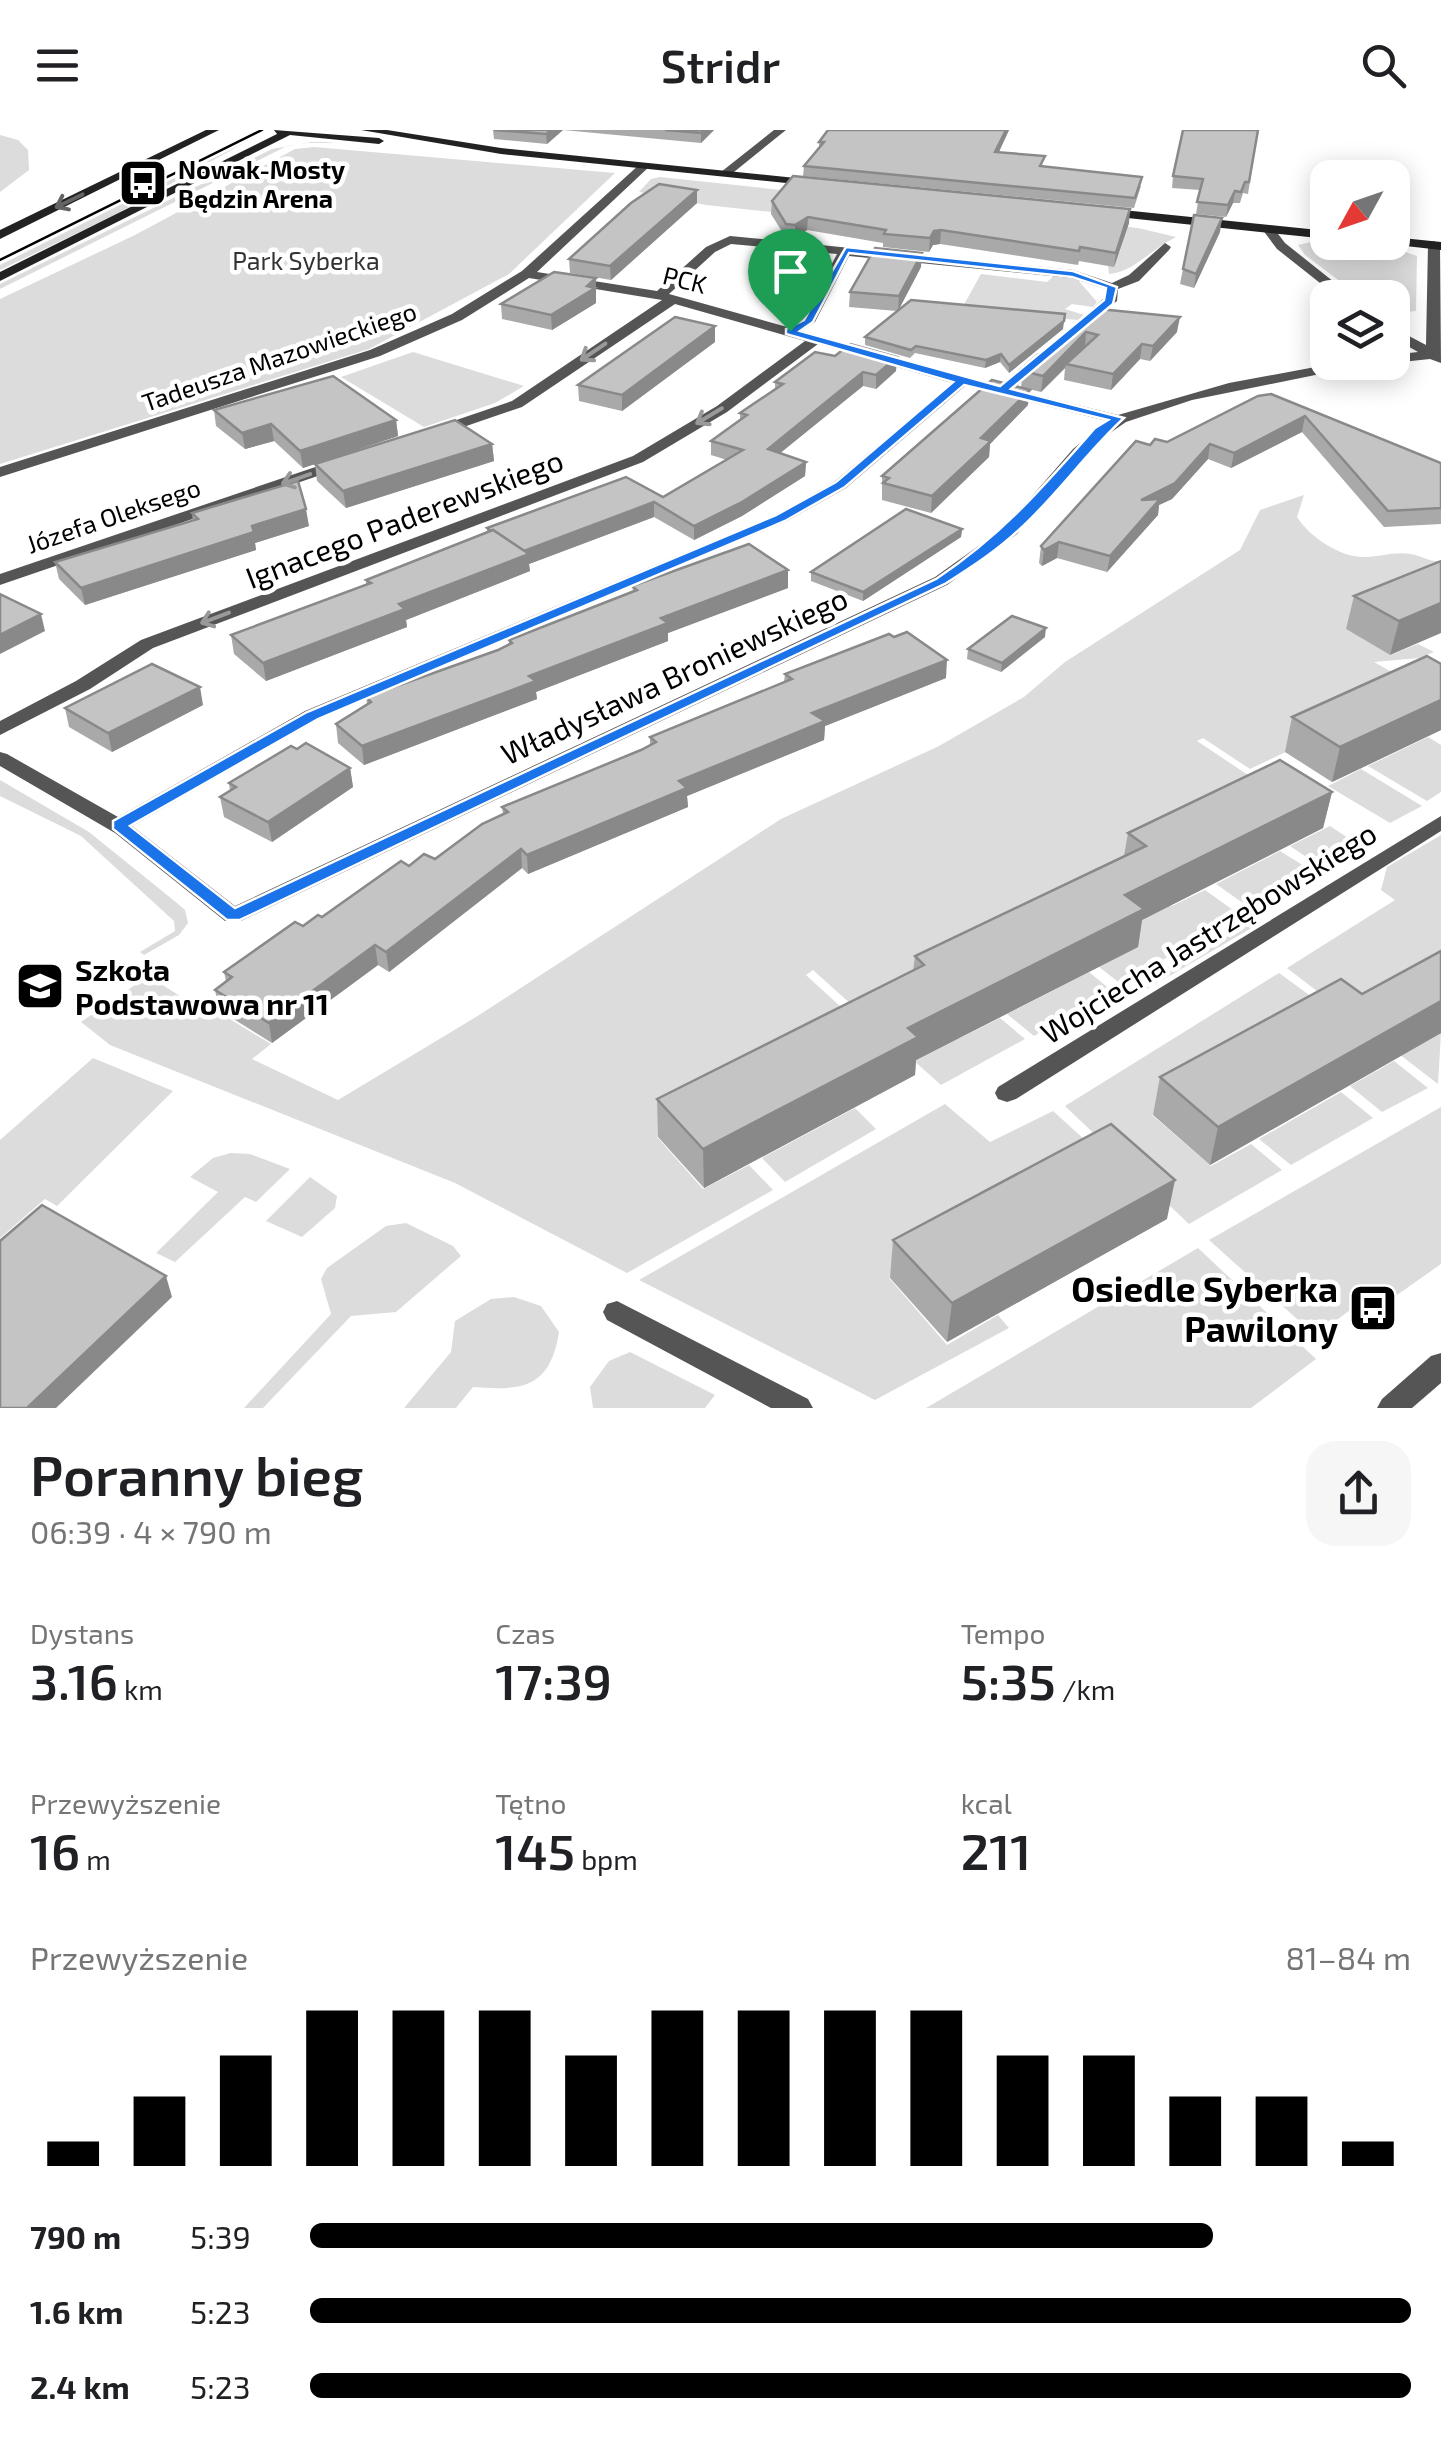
<!DOCTYPE html>
<html lang="pl">
<meta charset="utf-8">
<style>
:root{--surface:#fff;--page:#f6f6f6;--text:#202124;--muted:#757577;--accent:#000}
body{margin:0;font-family:"Exo 2",sans-serif;background:var(--page);color:var(--text);height:100vh;display:flex;flex-direction:column;font-size:38px;white-space:nowrap}
*{box-sizing:border-box;margin:0}
p{font-size:32px;color:var(--muted)}
.icon{flex:none;width:55px;height:55px;fill:none;stroke:currentColor;stroke-width:2;stroke-linecap:round;stroke-linejoin:round}
.map{position:relative;height:1278px;overflow:hidden}
.details{display:flex;flex-direction:column;background:var(--surface);flex:1}
.details>*{flex:none}
.needle{width:65px;rotate:230deg}
.buttons{position:absolute;left:1310px;top:30px;display:grid;gap:20px}
.buttons a{display:grid;place-items:center;width:100px;height:100px;border-radius:20px;background:var(--surface);box-shadow:0 5px 25px #0003;font-size:50px}
.pin{position:absolute;display:grid;place-items:center;width:85px;height:85px;color:#fff;margin:-102px -42px;border-radius:50% 50% 50% 0;rotate:-45deg;box-shadow:0 0 10px #0007}
.pin .icon{rotate:45deg}
.round{display:grid;place-items:center;flex:none;width:105px;height:105px;border-radius:30px;background:var(--page)}
.head{display:flex;align-items:center;justify-content:space-between;height:170px;padding:0 30px}
h1{font-size:55px;font-weight:600;line-height:75px}
.metrics{display:grid;grid-template-columns:repeat(3,1fr);gap:15px;height:170px;padding:10px 30px}
.metrics div{display:grid;align-content:center}
.metrics b{font-size:50px;font-weight:600}
.metrics small{font-size:28px;font-weight:400}
.metrics p{font-size:28px}
.chart{height:280px;padding:20px 30px}
.chart p{display:flex;justify-content:space-between}
.chart svg{width:100%;height:180px;margin-top:10px;stroke:var(--accent);stroke-width:6}
ul{padding:0 30px;list-style:none;font-size:32px}
li{display:grid;grid-template-columns:160px 120px 1fr;align-items:center;height:75px}
li i{height:25px;border-radius:12px;background:var(--accent)}
header{display:flex;justify-content:space-between;align-items:center;height:130px;padding:0 30px;background:var(--surface);font-size:45px;font-weight:600}
.map>svg:first-child{display:block}
.green{fill:#dcdcdc}
.lines{fill:none;stroke-linecap:round;stroke-linejoin:round}
.street{fill:#555;fill-rule:evenodd}
.secondary{fill:#222;fill-rule:evenodd}
.tram{stroke:#000;stroke-width:2.5}
.wall{fill:#a9a9a9}
.shaded-wall{fill:#898989}
.building{fill:#c4c4c4;stroke:#898989;stroke-width:2.5}
.oneway{stroke:#646464}
.oneway2{stroke:#999}
.route{fill:#1a73e8;stroke:#fff;stroke-width:2.5;fill-rule:evenodd}
.labels{text-anchor:middle;dominant-baseline:central;stroke-width:9;stroke-linejoin:round;paint-order:stroke}
.far-poi-label{font-size:25px;font-weight:bold;fill:#000;stroke:#fff;text-anchor:start}
.far-park-label{font-size:25px;fill:#333;stroke:#fff}
.far-street-label{font-size:25px;fill:#000;stroke:#fff}
.street-label{font-size:30px;fill:#000;stroke:#fff}
.poi-label{font-size:30px;font-weight:bold;fill:#000;stroke:#fff;text-anchor:start}
.near-poi-label{font-size:35px;font-weight:bold;fill:#000;stroke:#fff;text-anchor:end}
</style>
<header><svg class="icon" aria-label="menu" viewBox="0 0 24 24"><path d="M4 6h16M4 12h16M4 18h16"/></svg>Stridr<svg class="icon" aria-label="search" viewBox="0 0 24 24"><circle cx="10" cy="10" r="6"/><path d="M15 15l6 6"/></svg></header>
<div class="map">
<svg width="1441" height="1278" viewBox="0 0 1441 1278">
<rect width="100%" height="100%" fill="#fff"/>
<g class="green">
<path d="M0 5 18 10 28 20 29 40 0 62Z"/>
<path d="M246 12 113 86 0 140V135Z"/>
<path d="M312 12 360 14 315 12 287 16 0 159V154L272 19Z"/>
<path d="M314 17 615 43 509 144 369 219 0 334V169L135 105 295 19Z"/>
<path d="M660 47 1138 98 1176 107C1151 119 1134 142 1109 144L1108 136 1121 120 706 75 639 62 651 49Z"/>
<path d="M1320 110 1394 118 1417 126 1416 181 1393 183 1392 168 1361 167 1305 125 1298 115Z"/>
<path d="M981 144 1047 152 1056 144 1078 150 1097 172 1093 177 1072 174 1065 179 1084 185 1078 190 961 180Z"/>
<path d="M413 222 524 256 495 273 424 297 341 247Z"/>
<path d="M1304 365 1297 387C1309 406 1339 427 1363 427 1378 427 1396 421 1411 424 1423 426 1428 432 1441 431L1346 499 1390 525 1418 514 1434 522 1419 528 1374 532 1420 558 1250 639 1203 608 1197 611 1275 663 1122 740 1172 776 1205 760 1240 785 1121 854 1099 837 1138 816 1088 777 910 865 960 908 1000 888 1025 909 941 955 813 840 806 845 866 900 657 1007 703 1059 749 1035 773 1060 627 1143 455 1053 110 915 81 892 148 846 209 884 215 880 271 914 252 929 338 970 476 887 781 689 939 616 1024 567 1065 532 1240 420 1260 380Z"/>
<path d="M1428 607 1441 615V662L1427 671 1368 636Z"/>
<path d="M1361 639 1422 676 1390 693 1328 656Z"/>
<path d="M0 650 89 702 172 769 185 780 188 793 179 805 144 825 140 822 175 801 174 791 81 706 0 666Z"/>
<path d="M1330 696 1354 712 1353 718 1321 737 1290 716Z"/>
<path d="M1441 705V851L1401 874 1441 903 1438 954 1287 838 1395 770 1381 760 1387 737Z"/>
<path d="M1280 721 1309 739V744L1250 778 1216 754Z"/>
<path d="M1246 790 1255 796 1135 866 1128 860Z"/>
<path d="M1089 842 1112 861 1034 906 1007 884Z"/>
<path d="M1279 843 1334 883 1152 985 1211 1036 1251 1014 1282 1040 1189 1094 1065 976Z"/>
<path d="M93 928 173 961 57 1076 45 1069 0 1108V1010Z"/>
<path d="M1394 931 1428 958 1382 982 1350 956Z"/>
<path d="M1341 962 1373 988 1291 1035 1259 1009Z"/>
<path d="M945 974 990 1012 1053 981 1106 1029 889 1148 947 1215 998 1185 1009 1198 875 1270 639 1150Z"/>
<path d="M1441 977V1134L1380 1177 1367 1167 1316 1206 1209 1110Z"/>
<path d="M855 978 876 999 785 1052 762 1028Z"/>
<path d="M231 1023 250 1024 290 1039 256 1072 245 1067 175 1132 156 1123 218 1062 190 1047 213 1028Z"/>
<path d="M310 1047 337 1066 335 1078 302 1107 266 1091Z"/>
<path d="M406 1093 453 1116 461 1126 396 1182 351 1186 263 1278H244L331 1184 321 1149 327 1138 386 1096Z"/>
<path d="M1198 1118 1316 1229 1251 1278H926Z"/>
<path d="M514 1167 541 1176 559 1202C550 1258 523 1261 473 1257L456 1278H404L451 1222 455 1191 491 1169Z"/>
<path d="M630 1222 715 1265 705 1278H593L590 1257 609 1231Z"/>
</g>
<g class="lines">
<g class="street">
<path d="M774 0H786L729 46H721V42Z"/>
<path d="M640 34 650 36 537 142 657 161 706 117 730 106 1073 140 1112 153 1129 145 1165 113 1171 117 1169 120 1139 151 1118 159 1117 171 1081 199 1074 195 1105 167 1106 159 1071 148 849 126 815 192 801 201 999 256 1038 223H1048V229L1013 259 1118 285 1229 253 1342 232H1379L1192 270 1126 292 1094 314 1017 404 947 455 241 791H225L115 703 0 636V622L7 624 118 687 305 581 775 385 834 352 952 253 818 214 727 282 643 332 153 518 90 559 0 605V591L76 551 141 510 633 326 717 276 805 211 675 174 522 277 443 304H433V298L512 271 662 170 529 148 462 190 380 226 0 347V337L370 220 452 184 522 141ZM731 114 837 124 803 189 787 197 669 164 715 122ZM965 256 1107 291 1073 319 1005 397 935 447 235 776 132 696 319 589 787 391 846 358Z"/>
<path d="M1264 96H1272L1285 113 1354 168H1339L1277 119 1262 99Z"/>
<path d="M1434 111 1440 115 1441 233 1430 229 1392 233 1389 232H1392V225L1418 222 1392 207V197L1426 215 1428 115Z"/>
<path d="M339 329 347 334 344 337 0 455V444Z"/>
<path d="M1441 686V701L1016 969 1007 972 998 969 995 963 998 957Z"/>
<path d="M617 1171 808 1269 813 1278H771L607 1190 603 1182 607 1174Z"/>
<path d="M1441 1223V1253L1412 1278H1377L1382 1269 1431 1226Z"/>
</g>
<g class="secondary">
<path d="M206 0H219L0 109V100Z"/>
<path d="M274 0 379 8 384 11 379 14 290 5 0 151V142L277 4Z"/>
<path d="M361 0H387L501 18 815 50 821 53 815 56 501 24Z"/>
<path d="M1103 78 1328 101V109L1099 85 1097 82Z"/>
<path d="M1392 107 1441 112V120L1388 114 1392 112Z"/>
</g>
<path class="tram" d="M0 130 262 0"/>
</g>
<g class="wall">
<path d="M493 0H563L547 14 494 9Z"/>
<path d="M563 0H714L701 13Z"/>
<path d="M828 0H1009L999 22 1044 36 1141 56 1134 78 803 46 804 36 819 18V12Z"/>
<path d="M1258 0 1248 64 1243 63 1240 73H1233L1226 87 1196 84 1200 60 1172 58 1173 46Z"/>
<path d="M697 60V73L611 150 570 143 569 129Z"/>
<path d="M772 71 1129 93 1114 137 1079 131 1078 135 940 114 933 115 929 122 883 117V113L807 100 795 109 786 108 771 84Z"/>
<path d="M1220 102 1194 158 1180 154 1183 139Z"/>
<path d="M921 137 898 181 1063 199 1009 243 1000 232 985 238 915 223 910 228 865 215V207L897 181 849 177 850 162Z"/>
<path d="M596 163V173L552 200 502 189 501 174Z"/>
<path d="M1099 179 1177 202 1150 231 1140 229 1111 260 1064 250 1065 238 1041 262 1021 257 1023 241Z"/>
<path d="M715 212 622 281 579 271 578 255Z"/>
<path d="M835 226 897 227 896 241 876 259 863 256 780 323 806 332 805 346 742 386 694 410 654 387 529 434 530 441 406 490 407 497 266 551 234 524 231 505 366 455V450L487 403V398L663 367 727 330 711 325V311L740 290V283L775 259V252Z"/>
<path d="M1258 266 1441 333V394L1384 397 1302 302 1231 338 1208 329 1172 369 1159 375 1158 385 1107 442 1057 428 1042 436 1039 433 1041 416 1150 315 1167 312Z"/>
<path d="M1028 275 990 314 989 327 931 383 882 370V346Z"/>
<path d="M214 280 396 290 398 306 303 338 274 311 245 319 216 296Z"/>
<path d="M492 314 494 331 346 378 317 351 315 334Z"/>
<path d="M192 383 309 396 255 413 256 420 85 475 59 449 55 432 193 391Z"/>
<path d="M962 399 961 407 863 471 811 451V442Z"/>
<path d="M1441 431 1390 525 1346 499 1354 466Z"/>
<path d="M632 456 788 458 668 503V511L536 562 537 569 364 635 338 613 336 594 367 574 366 567 498 520 509 515V510L633 461Z"/>
<path d="M1045 507 1001 542 967 529 968 519Z"/>
<path d="M1441 534V600L1332 652 1285 622 1292 587Z"/>
<path d="M785 544 946 548 825 596 824 610 687 666 688 677 528 744 522 738 389 842 378 835 272 913 219 880 215 860 226 851 224 842 409 736 435 729 503 684 502 677 641 620 650 615V607L784 552Z"/>
<path d="M203 575 112 622 69 597 65 578Z"/>
<path d="M350 638 353 657 272 712 224 687 220 667 230 661 229 653Z"/>
<path d="M1332 662 1323 698 1142 790 1138 817 916 930 915 945 704 1058 658 1007 657 969 913 841 915 826 1124 726 1128 703Z"/>
<path d="M1441 821V903L1210 1035 1153 985 1160 947 1362 864Z"/>
<path d="M1167 1089 947 1212 890 1148 893 1110Z"/>
</g>
<g class="shaded-wall">
<path d="M551 0H563L547 14 546 4Z"/>
<path d="M704 0H714L701 13V3Z"/>
<path d="M1006 0H1009L994 32 995 22Z"/>
<path d="M697 60V73L611 150 610 136Z"/>
<path d="M1235 61 1233 73 1226 87 1228 75Z"/>
<path d="M1130 79 1129 93 1114 137 1116 123Z"/>
<path d="M808 87 807 100 795 109V95Z"/>
<path d="M1222 88 1220 102 1194 158 1196 144Z"/>
<path d="M941 100 940 114 933 115 929 122 930 108 934 101Z"/>
<path d="M922 123 921 137 898 181 899 166Z"/>
<path d="M596 148V173L552 200 551 185Z"/>
<path d="M1065 184 1063 199 1009 243V235Z"/>
<path d="M1180 187 1177 202 1150 231 1153 216Z"/>
<path d="M715 196V212L622 281V265Z"/>
<path d="M1086 202 1085 218 1066 234 1065 238 1041 262 1043 246Z"/>
<path d="M1142 214 1140 229 1111 260 1113 244Z"/>
<path d="M1001 224 1000 232 985 238 986 230Z"/>
<path d="M897 227 896 241 876 259V245Z"/>
<path d="M863 242V256L768 333V319Z"/>
<path d="M1030 260 1028 275 990 314 989 327 931 383 932 366 981 308Z"/>
<path d="M1305 286 1302 302 1231 338 1234 323Z"/>
<path d="M396 290 398 306 303 338 300 321Z"/>
<path d="M271 294 274 311 245 319 242 303Z"/>
<path d="M492 314 494 331 346 378 343 361Z"/>
<path d="M1210 314 1208 329 1172 369 1159 375 1158 385 1107 442 1110 426 1141 370Z"/>
<path d="M806 332 805 346 742 386 694 410V396Z"/>
<path d="M654 372V387L529 434 530 441 406 490 407 497 266 551 263 533 522 422Z"/>
<path d="M306 379 309 396 255 413 256 420 85 475 81 458 252 396Z"/>
<path d="M962 399 961 407 863 471V462Z"/>
<path d="M1059 412 1057 428 1042 436 1044 420Z"/>
<path d="M788 440V458L668 503V511L536 562 537 569 364 635 362 616 529 546 661 488Z"/>
<path d="M1441 473V503L1390 525 1399 491Z"/>
<path d="M41 484 45 501 0 524V505Z"/>
<path d="M1046 498 1045 507 1001 542 1002 533Z"/>
<path d="M947 530 946 548 825 596 824 610 687 666 688 677 528 744 527 725 679 651 812 583Z"/>
<path d="M200 557 203 575 112 622 108 603Z"/>
<path d="M1441 570V600L1332 652 1340 617Z"/>
<path d="M350 638 353 657 272 712 268 692Z"/>
<path d="M1332 662 1323 698 1142 790 1138 817 916 930 915 945 704 1058 703 1019 908 898 1125 765Z"/>
<path d="M521 719 522 738 389 842 386 822Z"/>
<path d="M375 815 378 835 272 913 269 893Z"/>
<path d="M1441 871V903L1210 1035 1218 997Z"/>
<path d="M1175 1050 1167 1089 947 1212 952 1173Z"/>
<path d="M166 1146 172 1167 56 1278H27Z"/>
</g>
<g class="building">
<path d="M494 0H551L546 4Z"/>
<path d="M665 0H704L701 3Z"/>
<path d="M828 0H1006L995 22 1045 26 1040 36 1142 47 1135 68 804 36 824 12H819Z"/>
<path d="M1183 0H1258L1249 52H1245L1241 62 1235 61 1228 75 1197 72 1203 49 1173 46Z"/>
<path d="M793 46 1130 79 1116 123 1080 117 1079 121 941 100 934 101 930 108 884 104 886 100 808 87 795 95 786 94 772 71Z"/>
<path d="M659 54 697 60 610 136 569 129 631 73Z"/>
<path d="M1194 85 1222 88 1196 144 1183 139Z"/>
<path d="M875 118 922 123 899 166 850 162Z"/>
<path d="M554 142 596 148 587 156 595 158 551 185 501 174Z"/>
<path d="M911 170 1065 184 1064 191 1009 235 1001 224 986 230 916 216 911 220 865 207Z"/>
<path d="M1099 179 1180 187 1153 216 1142 214 1113 244 1066 234 1098 205 1086 202 1043 246 1023 241Z"/>
<path d="M675 187 715 196 622 265 578 255Z"/>
<path d="M850 214 897 227 876 245 863 242 768 319 806 332 742 372 694 396 654 372 524 421 493 400 491 401 487 398 626 347 663 367 743 320 711 311 747 285 740 283 783 254 775 252 815 222 835 226Z"/>
<path d="M333 246 396 290 300 321 271 294 242 303 214 280Z"/>
<path d="M992 250 1030 260 981 308 991 311 932 366 883 353 889 348 882 346Z"/>
<path d="M1271 264 1441 333V378L1388 381 1305 286 1234 323 1210 314 1175 353 1141 370 1160 369 1110 426 1059 412 1044 420 1041 416 1136 311 1150 315 1155 309 1167 312 1258 266Z"/>
<path d="M455 290 492 314 343 361 315 334Z"/>
<path d="M298 351 306 379 252 396 254 402 81 458 55 432 198 389 192 383Z"/>
<path d="M906 379 962 399 863 462 811 442Z"/>
<path d="M493 400 529 424 399 474 405 479 263 533 231 505 371 453 366 450Z"/>
<path d="M749 414 788 440 661 488 668 493 529 546 536 551 362 616 336 594 371 572 366 567 498 520 512 513 509 510 637 460 632 456Z"/>
<path d="M1441 431V473L1399 491 1354 466Z"/>
<path d="M0 464 41 484 0 505Z"/>
<path d="M1012 486 1046 498 1002 533 968 519Z"/>
<path d="M907 502 947 530 812 583 825 591 679 651 687 658 527 725 521 719 386 822 375 815 269 893 215 860 232 847 224 842 295 792 303 796 318 785 322 787 401 731 409 736 424 724 435 729 482 694 508 682 502 677 641 620 656 612 650 607 792 549 785 544 889 504 894 507Z"/>
<path d="M1427 526 1441 534V570L1340 617 1292 587Z"/>
<path d="M152 534 200 557 108 603 65 578Z"/>
<path d="M306 613 350 638 268 692 220 667 236 657 229 653 291 616 297 619Z"/>
<path d="M1280 630 1332 662 1125 765 1144 779 908 898 918 907 703 1019 657 969 924 835 915 826 1146 716 1128 703Z"/>
<path d="M1441 821V871L1218 997 1160 947 1341 849 1362 864Z"/>
<path d="M1111 994 1175 1050 952 1173 893 1110Z"/>
<path d="M42 1075 166 1146 27 1278H0V1111Z"/>
</g>
<defs><path id="oneway-shaft" d="M-6 0H5M1.5-3L5.5 0L1.5 3" fill="none" stroke-width="1.6" stroke-linecap="round" stroke-linejoin="round" transform="scale(2.5)"/></defs>
<use class="oneway" href="#oneway-shaft" transform="translate(69 71) rotate(154)"/>
<g class="oneway2">
<use href="#oneway-shaft" transform="translate(593 222) rotate(146)"/>
<use href="#oneway-shaft" transform="translate(709 286) rotate(149)"/>
<use href="#oneway-shaft" transform="translate(296 349) rotate(161)"/>
<use href="#oneway-shaft" transform="translate(215 488) rotate(159)"/>
</g>
<path class="route" d="M846 117 1073 141 1117 157 1113 174 1011 259 1124 288C1087 322 1058 364 1021 398 998 420 972 437 945 454L240 790H227L113 699V691L307 582 776 385 836 352 953 252 786 204V199L804 190ZM849 123 1072 147 1106 158 1104 170 1000 256 800 201 813 192ZM964 255 1108 290 1095 298C1042 358 1003 404 936 449L235 778 130 696 318 589 785 391 845 357Z"/>
<defs>
<g id="bus-square" transform="scale(2.5)"><rect x="-9" y="-9" width="18" height="18" rx="4" fill="#000" stroke="#fff"/><path d="M-5-6H5V4H4V6H2V4H-2V6H-4V4H-5ZM-3.5-4V0h7V-4ZM-3.5 1.2v1.5H-2V1.2ZM2 1.2v1.5H3.5V1.2Z" fill="#fff"/></g>
<g id="school-square" transform="scale(2.5)"><rect x="-9" y="-9" width="18" height="18" rx="4" fill="#000" stroke="#fff"/><path d="M0-5L7-2L0 1L-7-2ZM-4 1L0 2.5L4 1V4Q0 6-4 4Z" fill="#fff"/></g>
</defs>
<g fill-rule="evenodd">
<use href="#bus-square" x="143" y="53"/>
<use href="#school-square" x="40" y="856"/>
<use href="#bus-square" x="1373" y="1178"/>
</g>
<g class="labels">
<g class="far-poi-label">
<text x="178" y="39">Nowak-Mosty<tspan x="178" dy="29">Będzin Arena</tspan></text>
</g>
<g class="far-park-label">
<text x="306" y="130">Park Syberka</text>
</g>
<g class="far-street-label">
<text transform="translate(685 149) rotate(14)">PCK</text>
<text transform="translate(279 226) rotate(-19)">Tadeusza Mazowieckiego</text>
<text transform="translate(113 385) rotate(-19)">Józefa Oleksego</text>
</g>
<g class="street-label">
<text transform="translate(404 388) rotate(-21)">Ignacego Paderewskiego</text>
<text transform="translate(674 545) rotate(-25)">Władysława Broniewskiego</text>
<text transform="translate(1208 802) rotate(-32)">Wojciecha Jastrzębowskiego</text>
</g>
<g class="poi-label">
<text x="75" y="839">Szkoła<tspan x="75" dy="34">Podstawowa nr 11</tspan></text>
</g>
<g class="near-poi-label">
<text x="1338" y="1158">Osiedle Syberka<tspan x="1338" dy="40">Pawilony</tspan></text>
</g>
</g>
</svg>
<div class="buttons">
<a><svg class="needle" viewBox="-14 -14 28 28"><path d="M0-13l5 13h-10z" fill="#e53935"/><path d="M0 13l5-13h-10z" fill="#757577"/></svg></a>
<a><svg class="icon" aria-label="layers" viewBox="0 0 24 24"><path d="M12 4l9 5-9 5-9-5zM3 14l9 5 9-5"/></svg></a>
</div>
<div class="pin" style="left:790px;top:201px;background:#1e9e55"><svg class="icon" aria-label="arrive" viewBox="0 0 24 24"><path d="M6 21V4h12l-3 4 3 4H6"/></svg></div>
</div>
<section class="details">
<div class="head"><div><h1>Poranny bieg</h1><p>06:39 · 4 × 790 m</p></div><a class="round"><svg class="icon" aria-label="share" viewBox="0 0 24 24"><path d="M12 15V3M7 8l5-5 5 5M5 13v7h14v-7"/></svg></a></div>
<div class="metrics">
<div><p>Dystans</p><b>3.16<small> km</small></b></div>
<div><p>Czas</p><b>17:39</b></div>
<div><p>Tempo</p><b>5:35<small> /km</small></b></div>
</div>
<div class="metrics">
<div><p>Przewyższenie</p><b>16<small> m</small></b></div>
<div><p>Tętno</p><b>145<small> bpm</small></b></div>
<div><p>kcal</p><b>211</b></div>
</div>
<div class="chart"><p><span>Przewyższenie</span>81–84 m</p>
<svg viewBox="0 0 160 44" preserveAspectRatio="none"><path d="M5 44V38M15 44V27M25 44V17M35 44V6M45 44V6M55 44V6M65 44V17M75 44V6M85 44V6M95 44V6M105 44V6M115 44V17M125 44V17M135 44V27M145 44V27M155 44V38"/></svg>
</div>
<ul>
<li><b>790 m</b>5:39<i style="width:82%"></i></li>
<li><b>1.6 km</b>5:23<i style="width:100%"></i></li>
<li><b>2.4 km</b>5:23<i style="width:100%"></i></li>
</ul>
</section>
